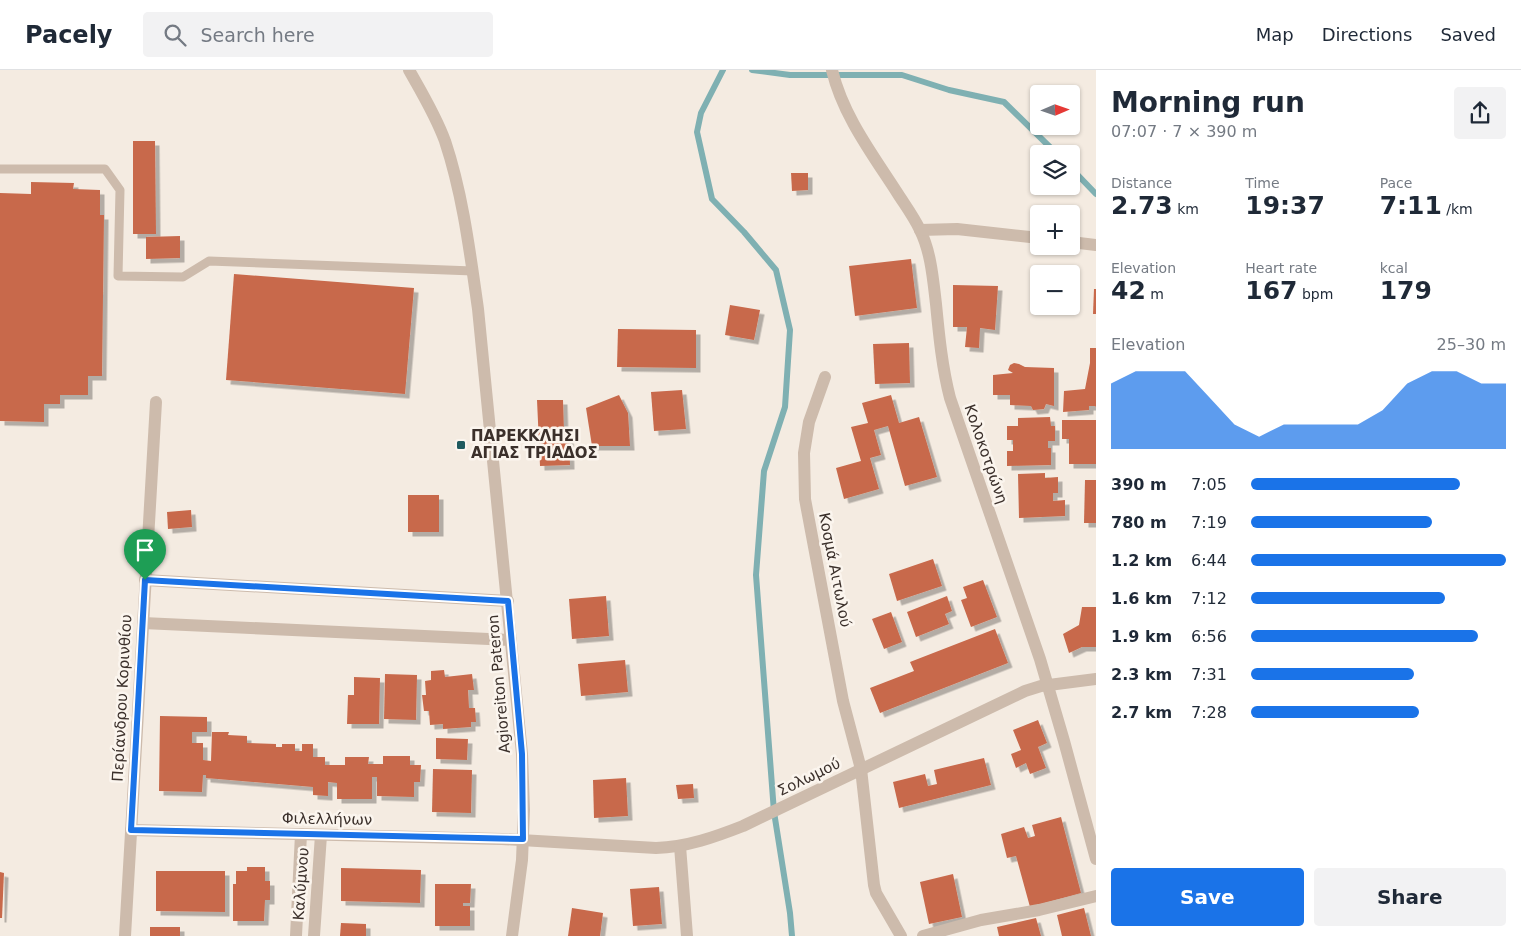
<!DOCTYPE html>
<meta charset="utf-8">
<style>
:root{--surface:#fff;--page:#f2f2f3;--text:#1f2937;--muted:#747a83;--line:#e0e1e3;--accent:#1a73e8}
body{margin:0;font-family:"DejaVu Sans",sans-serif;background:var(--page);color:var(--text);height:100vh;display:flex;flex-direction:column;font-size:19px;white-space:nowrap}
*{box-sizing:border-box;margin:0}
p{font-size:16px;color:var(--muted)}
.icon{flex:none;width:28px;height:28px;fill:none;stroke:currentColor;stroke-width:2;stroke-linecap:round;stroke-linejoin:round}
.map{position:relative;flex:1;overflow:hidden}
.panel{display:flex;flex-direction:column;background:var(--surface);width:425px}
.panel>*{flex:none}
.needle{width:32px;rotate:88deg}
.controls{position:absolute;left:1030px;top:15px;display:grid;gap:10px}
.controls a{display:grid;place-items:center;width:50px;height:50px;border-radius:5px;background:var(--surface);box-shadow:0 1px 4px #0004;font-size:25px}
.pin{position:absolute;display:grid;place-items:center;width:42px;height:42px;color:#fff;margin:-51px -21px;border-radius:50% 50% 50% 0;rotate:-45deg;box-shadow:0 0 5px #0007}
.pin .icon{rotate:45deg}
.round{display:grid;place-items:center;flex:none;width:52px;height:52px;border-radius:5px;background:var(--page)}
.overview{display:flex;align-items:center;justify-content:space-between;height:85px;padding:0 15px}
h1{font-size:28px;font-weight:700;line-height:38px}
.stats{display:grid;grid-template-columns:repeat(3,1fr);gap:8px;height:85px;padding:5px 15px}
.stats div{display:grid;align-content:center}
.stats b{font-size:25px;font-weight:700}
.stats small{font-size:14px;font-weight:400}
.stats p{font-size:14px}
.chart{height:140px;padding:10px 15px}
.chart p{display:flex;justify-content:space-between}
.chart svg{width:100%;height:90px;margin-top:5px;fill:var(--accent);opacity:.7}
.button{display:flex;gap:10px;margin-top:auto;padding:10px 15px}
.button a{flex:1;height:58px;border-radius:5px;background:var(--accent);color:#fff;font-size:20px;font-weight:700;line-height:58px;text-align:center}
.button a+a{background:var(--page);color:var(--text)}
ul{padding:0 15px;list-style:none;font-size:16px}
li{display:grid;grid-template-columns:80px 60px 1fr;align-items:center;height:38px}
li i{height:12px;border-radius:6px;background:var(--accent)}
header{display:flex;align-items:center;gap:30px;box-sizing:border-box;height:70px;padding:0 25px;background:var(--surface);border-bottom:1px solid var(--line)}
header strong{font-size:24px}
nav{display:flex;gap:28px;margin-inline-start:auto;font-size:18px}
.search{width:350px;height:45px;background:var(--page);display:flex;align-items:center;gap:12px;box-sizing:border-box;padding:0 18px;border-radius:5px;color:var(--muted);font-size:19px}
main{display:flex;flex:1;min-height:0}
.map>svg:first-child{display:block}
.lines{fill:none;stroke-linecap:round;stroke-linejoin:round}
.stream{stroke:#7fb0b2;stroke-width:6}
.building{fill:#c8694b;filter:url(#shadow)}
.service{stroke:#cdbbac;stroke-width:9}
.pedestrian{stroke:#cdbbac;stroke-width:12}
.minor{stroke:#cdbbac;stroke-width:12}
.tertiary{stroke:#cdbbac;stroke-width:12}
.route-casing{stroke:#fff;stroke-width:10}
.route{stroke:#1a73e8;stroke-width:6}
.poi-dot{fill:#1f5a5e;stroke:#fbf5ee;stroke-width:2}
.labels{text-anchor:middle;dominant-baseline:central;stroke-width:5;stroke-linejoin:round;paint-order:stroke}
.poi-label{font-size:15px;font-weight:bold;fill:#3b302b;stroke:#fbf5ee;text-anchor:start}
.street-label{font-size:15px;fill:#3b302b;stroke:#fbf5ee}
</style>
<header>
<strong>Pacely</strong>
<div class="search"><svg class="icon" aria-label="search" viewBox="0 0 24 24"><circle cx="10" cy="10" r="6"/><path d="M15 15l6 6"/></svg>Search here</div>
<nav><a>Map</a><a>Directions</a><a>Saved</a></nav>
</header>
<main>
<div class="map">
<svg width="1096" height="866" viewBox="0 0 1096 866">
<defs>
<filter id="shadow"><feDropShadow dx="4.5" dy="4.5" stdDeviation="0" flood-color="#0004"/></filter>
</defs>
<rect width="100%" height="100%" fill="#f4ebe1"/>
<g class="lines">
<g class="stream">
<path d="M723 0 701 43 697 62 712 129 744 162 776 200 790 260 785 337 764 401 756 505 774 742 790 843 792 866"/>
<path d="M752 0 790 5H902L949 20 1004 32 1057 84"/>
<path d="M1071 98 1096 124"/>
</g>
</g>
<g class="building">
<path d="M133 71H155L156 164H133Z"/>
<path d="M791 103H808V120L792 121Z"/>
<path d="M31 112 74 113 73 119 100 120V145H104L102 306H88V325H60V334H44V352L0 351V123L31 124Z"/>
<path d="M180 166V188L146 189V167Z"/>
<path d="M911 189 917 238 855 246 849 196Z"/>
<path d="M234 204 414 218 405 324 226 310Z"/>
<path d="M953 215 998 216 995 260 980 258 979 278 965 277 967 257H953Z"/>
<path d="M1094 219H1096V244H1093Z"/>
<path d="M730 235 760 240 754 270 725 265Z"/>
<path d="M618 259 696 260V298L617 297Z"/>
<path d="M909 273 910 313 875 314 873 274Z"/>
<path d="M1090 278H1096V337L1095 336H1089V340L1063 342 1064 321 1085 319 1090 293Z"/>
<path d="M1014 293 1019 294 1025 297 1054 298V336L1046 334 1044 339 1033 340 1031 336 1010 335V325H993V305L1013 303 1008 300 1010 295Z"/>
<path d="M682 320 686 359 654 361 651 322Z"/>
<path d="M619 325 628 343 630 376H592L586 338Z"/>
<path d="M891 325 899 353 919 347 937 407 905 416 888 356 874 360 881 385 870 388 879 419 844 429 836 398 861 391 851 357 868 353 862 333Z"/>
<path d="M537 330H563L564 362H569L570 395 540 396Z"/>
<path d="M1050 347 1051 356H1055V371H1048V378H1051V395L1007 396V381H1013V370H1007V356H1018V348Z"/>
<path d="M1062 350H1096V394H1069V369H1062Z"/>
<path d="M1045 403V408L1058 407V423H1053V431L1065 430V446L1019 448 1018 404Z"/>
<path d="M1085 410H1096V453H1084Z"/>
<rect x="408" y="425" width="31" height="37"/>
<path d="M191 440 192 457 168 459 167 442Z"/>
<path d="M933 489 942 516 897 531 889 504Z"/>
<path d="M983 510 997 547 971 557 961 530 967 528 963 517Z"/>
<path d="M606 526 609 566 572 569 569 529Z"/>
<path d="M947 526 952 541 945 544 949 554 916 567 907 542Z"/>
<path d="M1082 537H1096V577H1082L1069 583 1063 564 1079 555Z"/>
<path d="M891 542 902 572 884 579 872 549Z"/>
<path d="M995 559 1008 593 880 643 870 618 914 601 910 592Z"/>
<path d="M625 590 628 622 581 626 578 594Z"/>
<path d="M444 600 445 607 472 604 474 620H468L469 638H475L476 652H471V657L443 659V654L430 655 429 641H424L422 625H426L425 611 431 610V601Z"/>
<path d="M385 604 417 605 416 650 384 649Z"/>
<path d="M354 607 380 608 379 654H347L348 625H354Z"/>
<path d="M160 646 207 647V662H192V673H203V690L211 691 212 662H229L228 665 247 666V673L276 674V677H282V674H295V681H302V674H313V687H325V695H345V687H369L368 694H383V686H410V695H421L420 712H414V727L377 726V707H372V729H337V713L328 712V726L313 725V717L206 708V705H203L202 722 159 721Z"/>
<path d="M1038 650 1047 673 1038 677 1046 698 1030 704 1026 693 1016 698 1011 684 1021 680 1013 660Z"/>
<path d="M436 668 468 669 467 690 436 689Z"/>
<path d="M984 688 991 715 899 738 893 712 925 704 928 716 937 714 934 700Z"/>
<path d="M433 699 472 700 471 743 432 742Z"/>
<path d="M626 708 628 746 594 748 593 710Z"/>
<path d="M693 714 694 728 678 729 676 715Z"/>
<path d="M1061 747 1081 823 1030 837 1016 786 1007 788 1001 764 1024 757 1028 768 1035 766 1032 755Z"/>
<path d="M247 797H265V811H270V830H265L264 851H233V814H236V801H247Z"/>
<path d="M341 798 421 800 420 833 341 831Z"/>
<path d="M156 801H225V842L156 841Z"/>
<path d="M0 802 4 803 2 848H0Z"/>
<path d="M953 804 962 847 929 854 920 812Z"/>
<path d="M435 814H471L470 833H463V836H470V856H435Z"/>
<path d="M659 817 662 854 633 856 630 819Z"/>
<path d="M572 838 603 843 600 866H568Z"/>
<path d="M1084 838 1091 866H1062L1057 845Z"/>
<path d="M1036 848 1041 866H999L997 857Z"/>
<path d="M341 853 366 854V866H340Z"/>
<rect x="150" y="857" width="30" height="9"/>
</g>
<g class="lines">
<path class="service" d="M0 99H105L120 120 118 206 183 207 209 191 473 201"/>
<g class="pedestrian">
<path d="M145 510 508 531"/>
<path d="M143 553 511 570"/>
</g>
<g class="minor">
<path d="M832 0C843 46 873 85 898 124 905 135 914 147 920 160 931 182 933 209 936 234 939 265 942 297 950 328L1040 589 1064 671 1096 789"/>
<path d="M920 160 957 159 1039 168"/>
<path d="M1071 172 1096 175"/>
<path d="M825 307 809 352 804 383 805 429 843 631 861 699 874 815 876 823 901 866"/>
<path d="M131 760 502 769 656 778C687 777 715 767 743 756L1025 621 1041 616 1096 609"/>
<path d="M680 776 687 866"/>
<path d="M125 866 156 332"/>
<path d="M296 866 301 764"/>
<path d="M314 866 321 765"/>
<path d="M923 866 981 850 1039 840 1096 826"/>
</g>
<path class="tertiary" d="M409 0C422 23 436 46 445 71 463 125 470 183 478 239L522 684 524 740 522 790 512 866"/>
</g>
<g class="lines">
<g class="route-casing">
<path id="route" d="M145 510 508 531 522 684 523 769 131 760Z"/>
</g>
<use href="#route" class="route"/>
</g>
<rect class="poi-dot" x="456" y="370" width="10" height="10" rx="2.5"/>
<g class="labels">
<g class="poi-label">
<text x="471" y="366">ΠΑΡΕΚΚΛΗΣΙ<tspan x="471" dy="17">ΑΓΙΑΣ ΤΡΙΑΔΟΣ</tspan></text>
</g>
<g class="street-label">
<text transform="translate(986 384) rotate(71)">Κολοκοτρώνη</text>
<text transform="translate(835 500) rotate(79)">Κοσμά Αιτωλού</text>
<text transform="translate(499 614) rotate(-95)">Agioreiton Pateron</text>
<text transform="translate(122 628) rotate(-87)">Περίανδρου Κορινθίου</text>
<text transform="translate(809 707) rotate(-26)">Σολωμού</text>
<text transform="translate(327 749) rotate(1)">Φιλελλήνων</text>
<text transform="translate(301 814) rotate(-86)">Καλύμνου</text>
</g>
</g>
</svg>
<div class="controls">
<a><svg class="needle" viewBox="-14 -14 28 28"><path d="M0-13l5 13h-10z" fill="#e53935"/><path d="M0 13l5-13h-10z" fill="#747a83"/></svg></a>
<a><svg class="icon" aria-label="layers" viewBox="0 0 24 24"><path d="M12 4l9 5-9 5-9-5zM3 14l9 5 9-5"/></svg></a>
<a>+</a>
<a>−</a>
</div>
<div class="pin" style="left:145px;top:510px;background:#1e9e55"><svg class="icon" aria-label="arrive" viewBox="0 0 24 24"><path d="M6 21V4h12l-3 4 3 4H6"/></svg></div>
</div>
<section class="panel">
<div class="overview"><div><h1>Morning run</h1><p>07:07 · 7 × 390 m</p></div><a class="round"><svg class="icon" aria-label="share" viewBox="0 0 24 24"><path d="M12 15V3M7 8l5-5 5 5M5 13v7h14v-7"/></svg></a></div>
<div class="stats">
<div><p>Distance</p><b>2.73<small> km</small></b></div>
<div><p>Time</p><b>19:37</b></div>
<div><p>Pace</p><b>7:11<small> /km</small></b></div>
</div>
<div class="stats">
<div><p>Elevation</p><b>42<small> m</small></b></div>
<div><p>Heart rate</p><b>167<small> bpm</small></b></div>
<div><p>kcal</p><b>179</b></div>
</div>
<div class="chart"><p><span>Elevation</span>25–30 m</p>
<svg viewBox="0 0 160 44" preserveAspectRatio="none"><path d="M0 44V12L10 6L20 6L30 6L40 19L50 32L60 38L70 32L80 32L90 32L100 32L110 25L120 12L130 6L140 6L150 12L160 12V44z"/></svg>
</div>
<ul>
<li><b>390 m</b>7:05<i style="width:82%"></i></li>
<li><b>780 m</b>7:19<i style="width:71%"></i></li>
<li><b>1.2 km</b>6:44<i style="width:100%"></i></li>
<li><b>1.6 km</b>7:12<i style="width:76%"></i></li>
<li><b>1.9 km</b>6:56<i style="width:89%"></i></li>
<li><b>2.3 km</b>7:31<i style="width:64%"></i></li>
<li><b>2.7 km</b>7:28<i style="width:66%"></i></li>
</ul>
<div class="button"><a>Save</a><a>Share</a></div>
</section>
</main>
